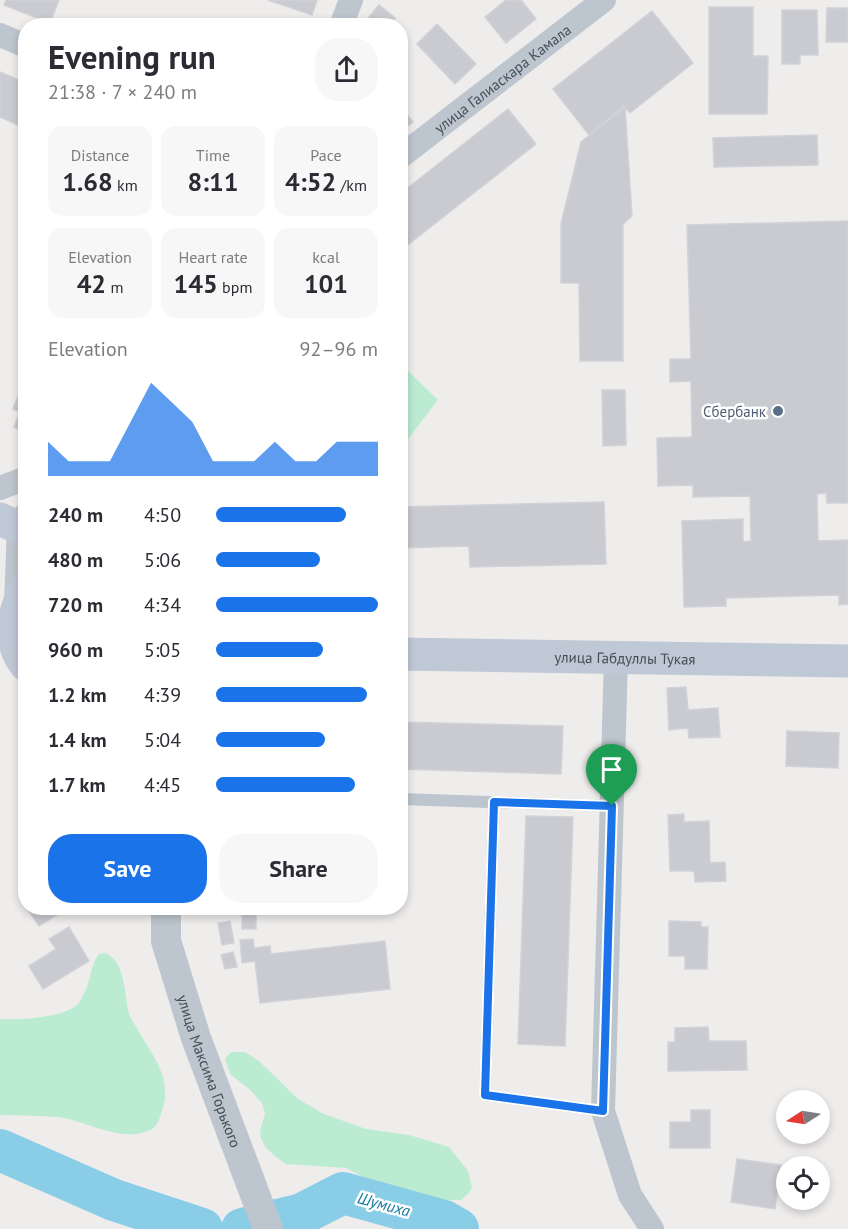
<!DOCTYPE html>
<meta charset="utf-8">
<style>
:root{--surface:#fff;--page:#f7f7f7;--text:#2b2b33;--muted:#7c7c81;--accent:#1a73e8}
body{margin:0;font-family:"PT Sans",sans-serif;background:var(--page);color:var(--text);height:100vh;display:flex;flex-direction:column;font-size:22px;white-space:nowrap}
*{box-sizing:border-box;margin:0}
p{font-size:20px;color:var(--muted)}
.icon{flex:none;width:33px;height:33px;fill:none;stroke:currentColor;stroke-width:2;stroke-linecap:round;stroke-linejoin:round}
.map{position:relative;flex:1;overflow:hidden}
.drawer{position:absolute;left:18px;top:18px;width:390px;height:897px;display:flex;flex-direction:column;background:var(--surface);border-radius:24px;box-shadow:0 3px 9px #0003}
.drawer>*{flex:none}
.needle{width:39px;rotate:258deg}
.buttons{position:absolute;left:776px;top:1090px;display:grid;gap:12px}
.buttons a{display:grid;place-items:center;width:54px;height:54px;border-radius:50%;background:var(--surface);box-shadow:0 3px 9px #0003;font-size:30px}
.pin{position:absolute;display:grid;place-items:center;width:51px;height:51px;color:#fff;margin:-62px -26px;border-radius:50% 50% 50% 0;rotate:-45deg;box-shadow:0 0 6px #0007}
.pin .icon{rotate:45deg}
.round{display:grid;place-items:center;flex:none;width:63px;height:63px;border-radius:24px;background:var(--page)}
.head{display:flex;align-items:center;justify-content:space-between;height:102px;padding:0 30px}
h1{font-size:33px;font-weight:600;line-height:45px}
.metrics{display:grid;grid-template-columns:repeat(3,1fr);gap:9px;height:102px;padding:6px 30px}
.metrics div{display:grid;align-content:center;border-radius:15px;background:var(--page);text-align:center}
.metrics b{font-size:26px;font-weight:600}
.metrics small{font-size:16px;font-weight:400}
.metrics p{font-size:16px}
.chart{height:168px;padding:12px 30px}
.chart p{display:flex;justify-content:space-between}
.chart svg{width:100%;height:108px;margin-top:6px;fill:var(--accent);opacity:.7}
.button{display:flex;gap:12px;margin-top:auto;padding:12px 30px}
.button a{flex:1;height:69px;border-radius:24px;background:var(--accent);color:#fff;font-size:24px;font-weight:600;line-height:69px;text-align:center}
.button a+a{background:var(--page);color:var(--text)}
ul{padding:0 30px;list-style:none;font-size:20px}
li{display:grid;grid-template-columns:96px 72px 1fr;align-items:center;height:45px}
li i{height:15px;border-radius:8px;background:var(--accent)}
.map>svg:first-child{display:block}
.green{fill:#bbecd1}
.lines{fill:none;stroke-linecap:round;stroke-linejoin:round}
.river{stroke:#8acde7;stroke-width:42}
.building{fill:#c9cbd1;stroke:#d0d2d8;stroke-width:1.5}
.service{stroke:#bdc5ce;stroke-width:12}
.minor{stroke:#bdc5ce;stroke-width:24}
.tertiary{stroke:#bdc5ce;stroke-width:30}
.secondary{stroke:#bfc8d5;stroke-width:33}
.route-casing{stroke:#fff;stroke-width:12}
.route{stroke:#1a73e8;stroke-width:8}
.service-dot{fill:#5c6f8a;stroke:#fff;stroke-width:2}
.labels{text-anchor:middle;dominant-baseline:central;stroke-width:5;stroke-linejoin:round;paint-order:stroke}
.street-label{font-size:15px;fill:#454e58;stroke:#fff}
.service-label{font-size:15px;fill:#4e5e75;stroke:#fff;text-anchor:end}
.water-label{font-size:16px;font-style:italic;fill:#13789e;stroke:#fff}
</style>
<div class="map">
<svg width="848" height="1229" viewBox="0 0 848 1229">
<rect width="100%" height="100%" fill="#efecec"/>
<g class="green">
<path d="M401 364 438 400 402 447 400 446Z"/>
<path d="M105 953C126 961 124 995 129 1014 131 1020 135 1025 138 1030 154 1059 174 1079 161 1114 159 1121 156 1128 148 1131 121 1142 90 1123 64 1118 43 1115 21 1116 0 1115V1019C20 1020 61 1018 77 1005 81 1001 84 993 86 989 91 977 91 964 99 954Z"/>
<path d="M231 1052H245L259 1061 298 1099 324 1114 366 1129 409 1135 449 1147 468 1171 472 1187 469 1193 461 1200H443L384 1188 346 1168 286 1164 276 1157 266 1148 261 1138 260 1132 265 1113 262 1103 249 1089 230 1074 225 1059Z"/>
</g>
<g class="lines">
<g class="river">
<path d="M0 1150 114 1200 202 1229"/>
<path d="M242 1229 302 1214 343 1193 444 1221 458 1229"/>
</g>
</g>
<g class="building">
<path d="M6 0H59L50 23 4 5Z"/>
<path d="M268 0H317L312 15Z"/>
<path d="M506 0H521L536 19 506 43 485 17Z"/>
<path d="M379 5 395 18 389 26H366L364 23Z"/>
<path d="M709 7H753V56H768L767 114H709Z"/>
<path d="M827 8H848V42H826Z"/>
<path d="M782 10H817L818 55H800V64H782Z"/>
<path d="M652 11 693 63 630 113 624 106 589 135 553 89Z"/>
<path d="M437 24 476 64 455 84 417 44Z"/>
<path d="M0 72 26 83V112L18 125 0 117Z"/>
<path d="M400 106 413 122 400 132Z"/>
<path d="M625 107 632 216 623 224V361H580L579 283H561V224L581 142Z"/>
<path d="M508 109 536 144 400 251V194Z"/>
<path d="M817 135 818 165 714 167 713 138Z"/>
<path d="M848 221V503H827L826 493 817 494 818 541 848 540V604L839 605V595L726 598V606L684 607 682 521 743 519V542L751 541 750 496 693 497V485L658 486 657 438 692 437 691 381 670 382V359H691L687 225Z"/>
<path d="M21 389 26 391V432L14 427 20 412 13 409Z"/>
<path d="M602 390H625L626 445 603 446Z"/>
<path d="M604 502 606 564 470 567 469 546 400 548V507Z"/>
<path d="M686 687 688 710 718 708 720 737 689 738 688 728 669 730 667 688Z"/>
<path d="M400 722 563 726 561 774 400 769Z"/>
<path d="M787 731 839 733 838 768 786 766Z"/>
<path d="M684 814V822L709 821 710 863 725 862 726 881 695 882 694 871H670L668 815Z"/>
<path d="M526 816 573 817 565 1046 518 1044Z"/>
<path d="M27 908H61L63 911 39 926Z"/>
<rect x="242" y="908" width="14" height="21"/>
<path d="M230 921 234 943 222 945 218 923Z"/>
<path d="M669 921 701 922V927H708L707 969H685V956H669Z"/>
<path d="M69 927 89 961 43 989 29 966 56 949 49 939Z"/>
<path d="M253 939 254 948 270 946 271 954 385 941 390 989 260 1003 255 961 242 963 240 940Z"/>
<path d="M233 952 237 967 225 969 221 955Z"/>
<path d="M708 1027 709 1041H746L747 1070 668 1071V1042H675V1028Z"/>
<path d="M691 1110H710V1148H670V1122H691Z"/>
<path d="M737 1159 781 1165 775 1209 731 1202Z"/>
</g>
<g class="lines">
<g class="service">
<path d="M400 799 612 806"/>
<path d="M494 802 485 1095 603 1111"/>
</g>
<g class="minor">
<path d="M341 26 351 0"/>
<path d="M0 35 26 46"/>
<path id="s1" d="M400 157 604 0"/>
<path d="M0 488 26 478"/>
<path d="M16 605 19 527 24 516"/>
<path d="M616 657 603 1111 630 1195 652 1229"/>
</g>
<path class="tertiary" id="s2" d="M166 908V941L196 1038 268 1229"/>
<g class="secondary">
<path d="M0 519 26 531"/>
<path d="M26 588C13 612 7 642 26 665"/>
<path id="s3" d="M400 654 848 661"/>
</g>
</g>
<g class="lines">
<g class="route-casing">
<path id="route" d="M494 802 612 806 603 1111 485 1095Z"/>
</g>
<use href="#route" class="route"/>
</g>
<circle class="service-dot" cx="778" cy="411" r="6"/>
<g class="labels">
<g class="street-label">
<text stroke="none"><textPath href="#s1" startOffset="129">улица Галиаскара Камала</textPath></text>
<text stroke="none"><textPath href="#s3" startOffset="225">улица Габдуллы Тукая</textPath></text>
<text stroke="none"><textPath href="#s2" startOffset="170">улица Максима Горького</textPath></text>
</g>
<g class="service-label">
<text x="766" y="411">Сбербанк</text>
</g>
<g class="water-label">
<text transform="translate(384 1204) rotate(15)">Шумиха</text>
</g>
</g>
</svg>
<div class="buttons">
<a><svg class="needle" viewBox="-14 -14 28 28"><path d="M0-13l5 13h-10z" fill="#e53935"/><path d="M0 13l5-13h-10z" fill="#7c7c81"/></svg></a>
<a><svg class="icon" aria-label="locate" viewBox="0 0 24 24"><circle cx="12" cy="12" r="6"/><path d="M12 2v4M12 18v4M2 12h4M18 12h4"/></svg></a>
</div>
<div class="pin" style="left:612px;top:806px;background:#1e9e55"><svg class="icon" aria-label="arrive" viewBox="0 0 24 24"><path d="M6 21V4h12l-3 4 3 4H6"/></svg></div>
<section class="drawer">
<div class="head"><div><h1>Evening run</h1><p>21:38 · 7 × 240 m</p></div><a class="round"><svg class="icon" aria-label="share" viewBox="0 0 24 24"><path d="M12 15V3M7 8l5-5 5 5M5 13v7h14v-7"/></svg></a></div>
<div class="metrics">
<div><p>Distance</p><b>1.68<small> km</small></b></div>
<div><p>Time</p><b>8:11</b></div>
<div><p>Pace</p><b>4:52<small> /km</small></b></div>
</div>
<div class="metrics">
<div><p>Elevation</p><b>42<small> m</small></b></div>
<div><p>Heart rate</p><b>145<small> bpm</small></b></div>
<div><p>kcal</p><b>101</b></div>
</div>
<div class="chart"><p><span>Elevation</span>92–96 m</p>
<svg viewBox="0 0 160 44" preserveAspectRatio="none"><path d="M0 44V30L10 38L20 38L30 38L40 22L50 6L60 14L70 22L80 38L90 38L100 38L110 30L120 38L130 38L140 30L150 30L160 30V44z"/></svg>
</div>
<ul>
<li><b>240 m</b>4:50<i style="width:80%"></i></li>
<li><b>480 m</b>5:06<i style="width:64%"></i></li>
<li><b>720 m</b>4:34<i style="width:100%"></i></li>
<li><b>960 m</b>5:05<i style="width:66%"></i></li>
<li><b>1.2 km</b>4:39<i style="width:93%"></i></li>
<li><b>1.4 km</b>5:04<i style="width:67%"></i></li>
<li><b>1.7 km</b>4:45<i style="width:86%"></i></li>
</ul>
<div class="button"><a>Save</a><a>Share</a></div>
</section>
</div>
